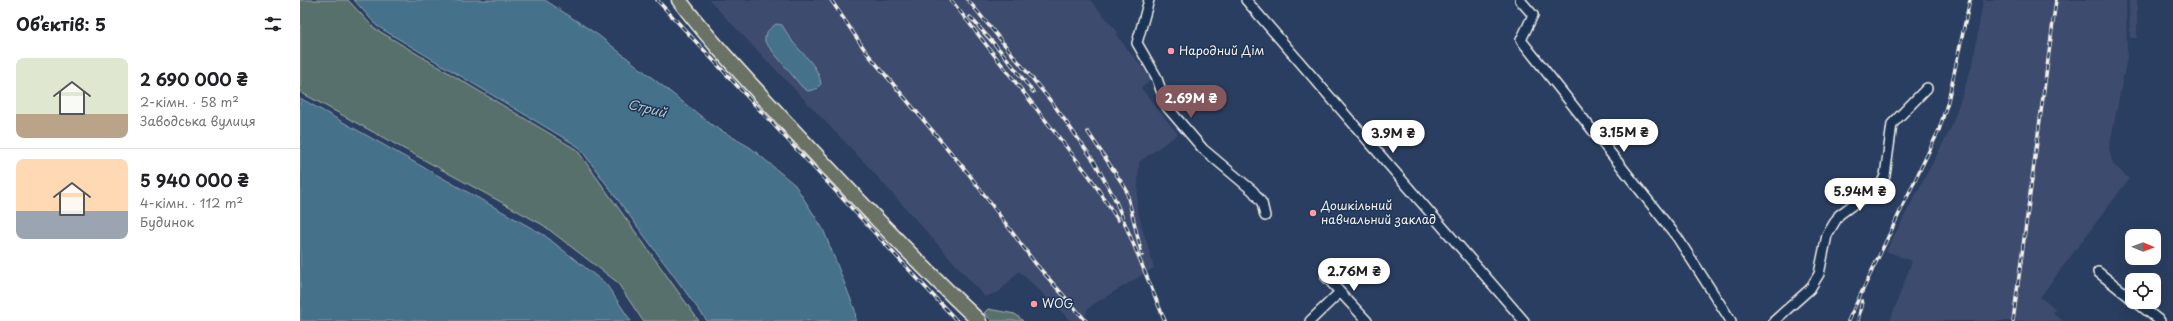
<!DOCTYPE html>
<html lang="uk">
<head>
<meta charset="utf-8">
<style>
  body { margin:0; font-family:"Playpen Sans",sans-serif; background:#f6f6f6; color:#202124; height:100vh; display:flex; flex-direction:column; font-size:15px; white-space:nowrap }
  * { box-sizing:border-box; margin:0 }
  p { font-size:13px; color:#757577 }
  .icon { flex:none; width:22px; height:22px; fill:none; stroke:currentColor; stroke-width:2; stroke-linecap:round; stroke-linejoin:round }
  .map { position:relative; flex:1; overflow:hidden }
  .details { display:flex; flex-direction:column; background:#fff; width:300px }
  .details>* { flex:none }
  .needle { width:26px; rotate:91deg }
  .buttons { position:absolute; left:1825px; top:229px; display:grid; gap:8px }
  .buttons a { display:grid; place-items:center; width:36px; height:36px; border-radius:8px; background:#fff; box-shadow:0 4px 16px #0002; font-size:20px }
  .price { position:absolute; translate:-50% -34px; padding:0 9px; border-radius:14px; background:#fff; color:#222; font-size:13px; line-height:26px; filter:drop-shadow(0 1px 2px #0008) }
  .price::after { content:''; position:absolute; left:50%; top:24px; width:12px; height:9px; margin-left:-6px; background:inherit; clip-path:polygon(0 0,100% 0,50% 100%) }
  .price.active { background:#84575d; color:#fff }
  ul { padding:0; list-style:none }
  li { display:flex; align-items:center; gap:12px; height:100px; padding:0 16px }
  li+li { border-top:1px solid #e0e0e0 }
  li span { display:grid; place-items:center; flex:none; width:112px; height:80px; border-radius:8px; color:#555 }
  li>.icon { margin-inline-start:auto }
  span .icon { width:48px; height:48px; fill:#fffc; stroke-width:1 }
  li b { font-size:17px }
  h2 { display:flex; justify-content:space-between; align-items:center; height:48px; padding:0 16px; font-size:17px }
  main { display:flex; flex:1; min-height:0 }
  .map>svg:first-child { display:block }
  .built { fill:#3d4b6e }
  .green { fill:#59706c; stroke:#a6b0aa }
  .water { fill:#45718a; stroke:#8ba4b0 }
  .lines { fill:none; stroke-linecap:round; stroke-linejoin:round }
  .minor-casing { stroke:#f4f1e8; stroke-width:12 }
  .highway-casing { stroke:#f4f1e8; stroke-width:17 }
  .minor { stroke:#1d3557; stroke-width:9 }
  .highway { stroke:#6a7266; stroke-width:14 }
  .rail-casing { stroke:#f4f1e8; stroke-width:3.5 }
  .rail { stroke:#1d3557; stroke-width:2; stroke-dasharray:6; stroke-linecap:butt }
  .poi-dot { fill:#ff9aa2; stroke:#1d3557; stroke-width:1.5 }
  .labels { text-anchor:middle; stroke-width:3; stroke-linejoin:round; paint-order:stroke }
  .poi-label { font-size:12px; fill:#f4f1e8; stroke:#1d3557; text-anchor:start }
  .water-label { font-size:13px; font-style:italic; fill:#b7c4c7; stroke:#1d3557 }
</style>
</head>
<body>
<main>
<section class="details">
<h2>Об’єктів: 5<svg class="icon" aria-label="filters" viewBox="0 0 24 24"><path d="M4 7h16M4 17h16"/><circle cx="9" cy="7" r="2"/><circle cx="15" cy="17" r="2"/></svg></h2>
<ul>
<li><span style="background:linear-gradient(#dfe7d0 70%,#b9a48a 0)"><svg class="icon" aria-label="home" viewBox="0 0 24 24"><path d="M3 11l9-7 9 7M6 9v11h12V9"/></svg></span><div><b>2 690 000 ₴</b><p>2-кімн. · 58 m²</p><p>Заводська вулиця</p></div></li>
<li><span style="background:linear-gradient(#ffd9b3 65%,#9aa5b1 0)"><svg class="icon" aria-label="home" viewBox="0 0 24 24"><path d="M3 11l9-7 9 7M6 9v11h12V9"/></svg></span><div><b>5 940 000 ₴</b><p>4-кімн. · 112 m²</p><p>Будинок</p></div></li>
</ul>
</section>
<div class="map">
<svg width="1873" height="321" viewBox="0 0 1873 321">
  <rect width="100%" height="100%" fill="#2a3e61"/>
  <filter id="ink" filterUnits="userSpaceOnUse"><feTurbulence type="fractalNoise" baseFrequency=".025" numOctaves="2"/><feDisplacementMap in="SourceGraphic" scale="8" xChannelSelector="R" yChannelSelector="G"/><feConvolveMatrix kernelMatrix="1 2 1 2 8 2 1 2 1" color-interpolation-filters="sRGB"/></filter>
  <g filter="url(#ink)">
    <!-- built -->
    <path class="built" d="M409,0H790L818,32L816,35L852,79L841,88L878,134L839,162L837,209L854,268L792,305L787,310L784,321H771L719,271L699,292L685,297L564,162Z
      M1683,0H1826L1827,57L1809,149L1813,164L1829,179L1740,297L1755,309L1753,313L1763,321H1590L1612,261L1586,251L1650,130L1673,63Z
      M1829,0H1837V38H1830Z"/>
    <!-- green -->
    <path class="green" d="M0,0H48L74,28L277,150L399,321H343L317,282L243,225L0,92Z
      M688,309L715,314L723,321H692L684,313Z"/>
    <!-- water -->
    <path class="water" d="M54,0H245L298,35L412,125L451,148L495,185L523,229L555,310L556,321H407L279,147L77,26Z
      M476,24L482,25C487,33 492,42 498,48C508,59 519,69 521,84L516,89L508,91L502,87L465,42C464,33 469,29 476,24Z
      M0,98L244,235L306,284L331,321H0Z"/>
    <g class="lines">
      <defs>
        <path id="minor" d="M849,0L837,43L856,76L867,107L903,149L953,191L962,203L965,216
          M946,0L1224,321
          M1220,0L1233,15L1221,40L1377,237L1431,321
          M1798,272L1832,299
          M1026,277L1067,321
          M1836,302L1860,321
          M1010,321L1040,292
          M1474,321L1510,289L1519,274L1527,235L1539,215L1581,184L1585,176L1592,124L1627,88"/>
        <path id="highway" d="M379,0C413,45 453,86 491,128C552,194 614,260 679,321"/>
      </defs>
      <!-- minor casing -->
      <use href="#minor" class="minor-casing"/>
      <!-- highway casing -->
      <use href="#highway" class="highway-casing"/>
      <!-- minor -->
      <use href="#minor" class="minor"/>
      <!-- highway -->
      <use href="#highway" class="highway"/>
      <defs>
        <path id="rail" d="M357,0L657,321
          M531,0L567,53L668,173L735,263L786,321
          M651,0L790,177L818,220
          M668,0L754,105L794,161L814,197L865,321
          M670,17L705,56L733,92
          M788,132L826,189L842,255
          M1548,321L1639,130L1648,101L1670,0
          M1558,321L1562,301
          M1713,321L1756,0"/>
      </defs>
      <!-- rail casing -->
      <use href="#rail" class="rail-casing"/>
      <!-- rail -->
      <use href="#rail" class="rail"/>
    </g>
  </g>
  <!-- markers -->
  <g class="poi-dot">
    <circle cx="871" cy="51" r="4"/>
    <circle cx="1013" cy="213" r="4"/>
    <circle cx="734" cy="304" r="4"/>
  </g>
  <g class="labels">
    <!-- poi labels -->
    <g class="poi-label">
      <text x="879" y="55">Народний Дім</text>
      <text x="1021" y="210">Дошкільний<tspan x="1021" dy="14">навчальний заклад</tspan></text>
      <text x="742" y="308">WOG</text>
    </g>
    <!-- water labels -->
    <g class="water-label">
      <text transform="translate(347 108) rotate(14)" y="5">Стрий</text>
    </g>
  </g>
</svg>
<div class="buttons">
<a><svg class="needle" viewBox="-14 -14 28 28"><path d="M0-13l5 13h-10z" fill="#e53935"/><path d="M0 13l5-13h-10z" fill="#757577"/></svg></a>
<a><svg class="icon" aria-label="locate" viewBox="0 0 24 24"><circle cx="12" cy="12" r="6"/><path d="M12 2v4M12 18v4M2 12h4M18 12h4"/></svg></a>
</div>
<b class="price active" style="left:891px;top:119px">2.69M ₴</b>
<b class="price" style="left:1324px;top:153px">3.15M ₴</b>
<b class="price" style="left:1093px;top:154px">3.9M ₴</b>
<b class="price" style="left:1560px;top:212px">5.94M ₴</b>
<b class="price" style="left:1054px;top:292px">2.76M ₴</b>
</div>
</main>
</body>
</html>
